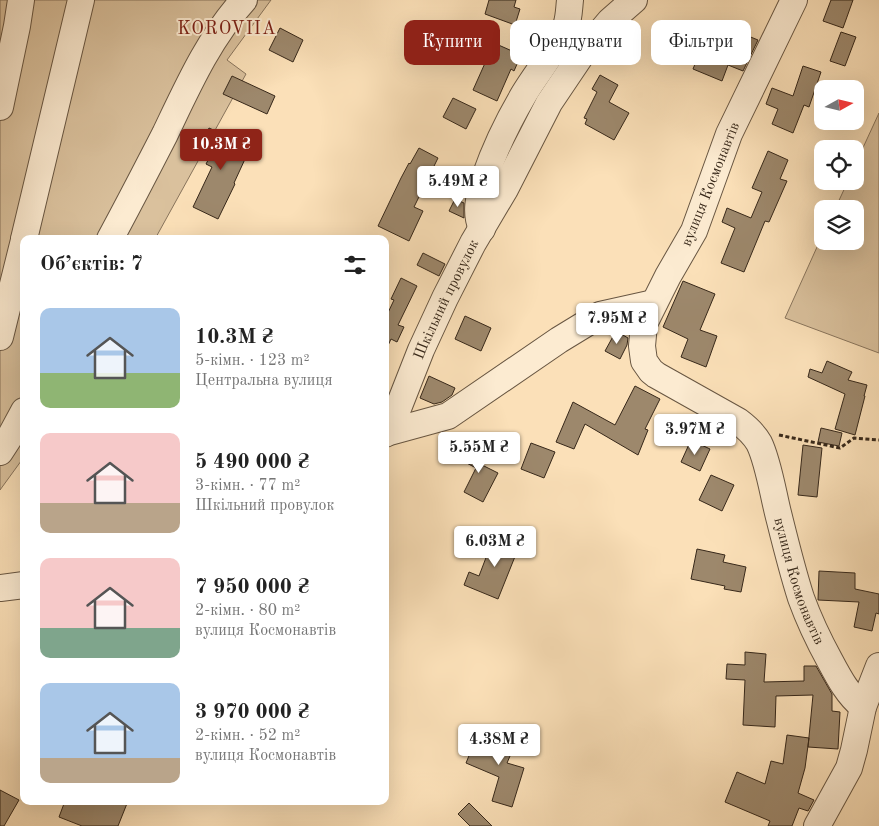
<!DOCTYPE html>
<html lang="uk">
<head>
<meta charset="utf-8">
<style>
  body { margin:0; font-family:"Old Standard TT",serif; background:#f2f2f2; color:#222; height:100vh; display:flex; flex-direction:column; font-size:19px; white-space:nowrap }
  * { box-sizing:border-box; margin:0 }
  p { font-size:16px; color:#767676 }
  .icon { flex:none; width:28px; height:28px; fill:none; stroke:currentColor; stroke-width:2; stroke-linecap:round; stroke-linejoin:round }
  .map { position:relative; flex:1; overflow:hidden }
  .panel { position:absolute; left:20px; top:235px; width:369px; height:570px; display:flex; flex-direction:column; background:#fff; border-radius:10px; box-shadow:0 5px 20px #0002 }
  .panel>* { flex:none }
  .guide { position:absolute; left:404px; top:20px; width:400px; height:45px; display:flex; gap:10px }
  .needle { width:32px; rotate:82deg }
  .tools { position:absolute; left:814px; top:80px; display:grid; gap:10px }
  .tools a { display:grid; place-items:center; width:50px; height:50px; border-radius:10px; background:#fff; box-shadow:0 5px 20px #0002; font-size:25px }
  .price { position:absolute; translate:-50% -42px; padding:0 11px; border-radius:5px; background:#fff; color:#222; font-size:16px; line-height:32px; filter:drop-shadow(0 1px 2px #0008) }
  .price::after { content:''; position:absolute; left:50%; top:30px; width:15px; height:11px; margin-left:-8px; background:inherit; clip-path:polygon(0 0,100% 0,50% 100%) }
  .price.selected { background:#8f2418; color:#fff }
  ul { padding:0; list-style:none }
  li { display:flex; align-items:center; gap:15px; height:125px; padding:0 20px }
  li span { display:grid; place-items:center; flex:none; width:140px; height:100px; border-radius:10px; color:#555 }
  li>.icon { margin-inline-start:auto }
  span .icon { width:60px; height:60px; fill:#fffc; stroke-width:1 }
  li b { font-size:21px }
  h2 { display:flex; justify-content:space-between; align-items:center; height:60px; padding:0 20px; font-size:21px }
  .chip { padding:0 18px; border-radius:10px; background:#fff; box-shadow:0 5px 20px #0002; font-size:18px; line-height:45px }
  .chip.selected { background:#8f2418; color:#fff }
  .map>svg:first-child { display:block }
  .green { fill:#dac19d; stroke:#88745c }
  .building { fill:#9d886c; stroke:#37281a }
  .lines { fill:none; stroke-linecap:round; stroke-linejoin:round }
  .minor-casing { stroke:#685642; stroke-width:28 }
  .path { stroke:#37281a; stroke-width:3; stroke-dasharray:4 2.5; stroke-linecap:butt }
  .minor { stroke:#fcebd1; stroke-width:26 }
  .labels { text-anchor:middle; stroke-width:4; stroke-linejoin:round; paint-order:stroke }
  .street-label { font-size:15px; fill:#37281a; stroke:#fcebd1 }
  .quarter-label { font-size:18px; letter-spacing:1px; fill:#7a1f14; stroke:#fcebd1 }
</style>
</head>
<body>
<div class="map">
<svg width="879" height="826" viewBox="0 0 879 826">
  <rect width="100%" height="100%" fill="#fbe0b8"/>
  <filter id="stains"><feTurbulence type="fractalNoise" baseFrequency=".004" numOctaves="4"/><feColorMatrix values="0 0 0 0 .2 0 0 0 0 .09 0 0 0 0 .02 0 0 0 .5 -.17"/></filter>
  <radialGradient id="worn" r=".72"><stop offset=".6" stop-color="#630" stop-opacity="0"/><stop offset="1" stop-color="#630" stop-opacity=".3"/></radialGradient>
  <!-- green -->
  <path class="green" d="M0,0H271L227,60L246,74L155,239H24V457L0,490Z
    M879,113V353L785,318L822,236V241H855V209H835L848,181H855V165Z"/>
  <!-- building -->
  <path class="building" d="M489,0H516L514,7L520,9L515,25L485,14Z
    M831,0H853L843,28L823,21Z
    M280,28L303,40L293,62L269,50Z
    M736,31L758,40L743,71L728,65L722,81L693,69L699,54L722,63Z
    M841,32L856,37L845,66L830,61Z
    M494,43L521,55L514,71L511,69L497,101L473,90Z
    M803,66L821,72L809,107L804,105L793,133L772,124L778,109L766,104L772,88L793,96Z
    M600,75L618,85L609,102L629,113L614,140L585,124L587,119L584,118L597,92L592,89Z
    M232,76L275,96L267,114L223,94Z
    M453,98L476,109L466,129L443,117Z
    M209,128L220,133V131L251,146L234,183L235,184L218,219L193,207L212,167L206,164L214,149L202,143Z
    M419,148L438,158L414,207L423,211L409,241L378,226L401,178L409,163L410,164Z
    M768,151L788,160L780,179L787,181L769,222L765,221L744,272L721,263L735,228L722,222L727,208L751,218L762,192L752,188Z
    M455,199L464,203V218L449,211Z
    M423,253L445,264L439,276L417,265Z
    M401,278L417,286L398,325L404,327L397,342L391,339L385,352V319L394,300L391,299Z
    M683,281L715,294L700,330L717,336L706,367L681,357L688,339L663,327Z
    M465,316L491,328L481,351L455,339Z
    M616,331L628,338L627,345L620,359L605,351Z
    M827,361L852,372L848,380L867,385L864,396H865L855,435L835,429L845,394L808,377L810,369L822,373Z
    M429,376L455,388L452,395L442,402L434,404L420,398Z
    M635,386L660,399L645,429L648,430L638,455L585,424L574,449L556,442L573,402L615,425Z
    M821,428L842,433L839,446L818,442Z
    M691,440L710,449L700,471L681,462Z
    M531,443L555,452L544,478L521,469Z
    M468,445L487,455L482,465L498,473L483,502L464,492L476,468L461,460Z
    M803,445L822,448L817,497L798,495Z
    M711,475L734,485L722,511L699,500Z
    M495,534L520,544L498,599L464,585L469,572L479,576Z
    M697,549L725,555L723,562L746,567L741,592L724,589L725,586L691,579Z
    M819,571L855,573V589L879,594V614L876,613L872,631L854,627L859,602L818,600Z
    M745,652L766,654L764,682L804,681V666H816L832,694V711L840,712L838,749L808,747L813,695L776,696L775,727L743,725L745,680L726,679L727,664L745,665Z
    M496,729L514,736L513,741L516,742L507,763L524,768L512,807L492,801L499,777L466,763L475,741L489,746Z
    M787,735L809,738L805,768L798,793L814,800L808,811L799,808L792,826H768L770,821L725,802L737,772L765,784L771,761L783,764Z
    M0,790L19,800L4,826H0Z
    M65,801H128L118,826H82L59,817Z
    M469,803L492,826H470L458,814Z"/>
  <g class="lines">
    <defs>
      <g id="minor">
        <path id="s1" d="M794,0L729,134L694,231L668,276L644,324L642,346L644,361L651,371L656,375L738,421C746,427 754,434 759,443C768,461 773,493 778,513C785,541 792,570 801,598C809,620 819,641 830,661C839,678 848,695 863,707"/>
        <path d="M0,107L17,26L21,0"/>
        <path d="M482,229C474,210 480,195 485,177C495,148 508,121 524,94C537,72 556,51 566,26C569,18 569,9 570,0"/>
        <path d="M24,239L81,0"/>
        <path d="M110,239C129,204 147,169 165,134C187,88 209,38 244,0"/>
        <path d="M0,337L24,240"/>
        <path d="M386,433L448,416L559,340L600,315L654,303"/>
        <path id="s2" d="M385,434L397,411L421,350L445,298L473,243L505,189L549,103L582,54L610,21L634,0"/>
        <path d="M0,452L11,435L24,411"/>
        <path d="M0,588L24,585"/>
        <path d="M817,826L849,768L854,750L863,707L879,666"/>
      </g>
    </defs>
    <!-- minor casing -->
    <use href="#minor" class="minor-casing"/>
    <!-- path -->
    <path class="path" d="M779,435L840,448L854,438L879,440"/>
    <!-- minor -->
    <use href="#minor" class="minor"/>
  </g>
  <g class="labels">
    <!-- street labels -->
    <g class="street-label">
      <text transform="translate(710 184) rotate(-68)" y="5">вулиця Космонавтів</text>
      <text dy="5" stroke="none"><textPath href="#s2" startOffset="148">Шкільний провулок</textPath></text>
      <text dy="5" stroke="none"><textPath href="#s1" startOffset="682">вулиця Космонавтів</textPath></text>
    </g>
    <!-- quarter labels -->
    <g class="quarter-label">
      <text x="227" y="34">KOROVIIA</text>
    </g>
  </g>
  <rect width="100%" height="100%" filter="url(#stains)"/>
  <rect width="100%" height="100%" fill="url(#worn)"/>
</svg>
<div class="tools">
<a><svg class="needle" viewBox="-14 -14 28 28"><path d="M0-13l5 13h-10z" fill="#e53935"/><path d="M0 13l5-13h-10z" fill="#767676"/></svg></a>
<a><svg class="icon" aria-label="locate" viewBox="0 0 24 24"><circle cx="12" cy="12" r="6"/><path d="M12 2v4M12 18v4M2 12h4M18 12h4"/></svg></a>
<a><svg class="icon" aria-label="layers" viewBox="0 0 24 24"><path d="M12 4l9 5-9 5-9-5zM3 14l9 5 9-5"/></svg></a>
</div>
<b class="price selected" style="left:221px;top:171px">10.3M ₴</b>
<b class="price" style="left:458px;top:208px">5.49M ₴</b>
<b class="price" style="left:617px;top:345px">7.95M ₴</b>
<b class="price" style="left:695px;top:456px">3.97M ₴</b>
<b class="price" style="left:479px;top:474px">5.55M ₴</b>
<b class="price" style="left:495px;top:568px">6.03M ₴</b>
<b class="price" style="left:499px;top:766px">4.38M ₴</b>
<div class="guide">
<a class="chip selected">Купити</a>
<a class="chip">Орендувати</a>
<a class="chip">Фільтри</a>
</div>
<section class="panel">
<h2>Об’єктів: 7<svg class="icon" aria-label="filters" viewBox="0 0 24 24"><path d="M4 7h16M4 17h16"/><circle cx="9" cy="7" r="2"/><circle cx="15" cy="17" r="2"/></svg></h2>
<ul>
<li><span style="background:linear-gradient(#a9c7e8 65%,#8fb573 0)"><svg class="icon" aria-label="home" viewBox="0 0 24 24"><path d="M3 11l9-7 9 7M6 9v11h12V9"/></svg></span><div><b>10.3M ₴</b><p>5-кімн. · 123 m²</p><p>Центральна вулиця</p></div></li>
<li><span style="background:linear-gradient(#f6c9c9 70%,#b9a48a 0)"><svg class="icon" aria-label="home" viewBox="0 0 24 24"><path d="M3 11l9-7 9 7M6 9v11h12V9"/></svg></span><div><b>5 490 000 ₴</b><p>3-кімн. · 77 m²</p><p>Шкільний провулок</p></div></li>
<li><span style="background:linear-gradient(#f6c9c9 70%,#7fa58c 0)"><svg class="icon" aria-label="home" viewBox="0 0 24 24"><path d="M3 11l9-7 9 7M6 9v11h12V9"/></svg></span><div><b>7 950 000 ₴</b><p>2-кімн. · 80 m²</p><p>вулиця Космонавтів</p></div></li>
<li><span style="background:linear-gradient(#a9c7e8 75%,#b9a48a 0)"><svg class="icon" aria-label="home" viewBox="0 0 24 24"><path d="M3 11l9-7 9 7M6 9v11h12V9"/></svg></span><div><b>3 970 000 ₴</b><p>2-кімн. · 52 m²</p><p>вулиця Космонавтів</p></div></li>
</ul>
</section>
</div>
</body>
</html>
